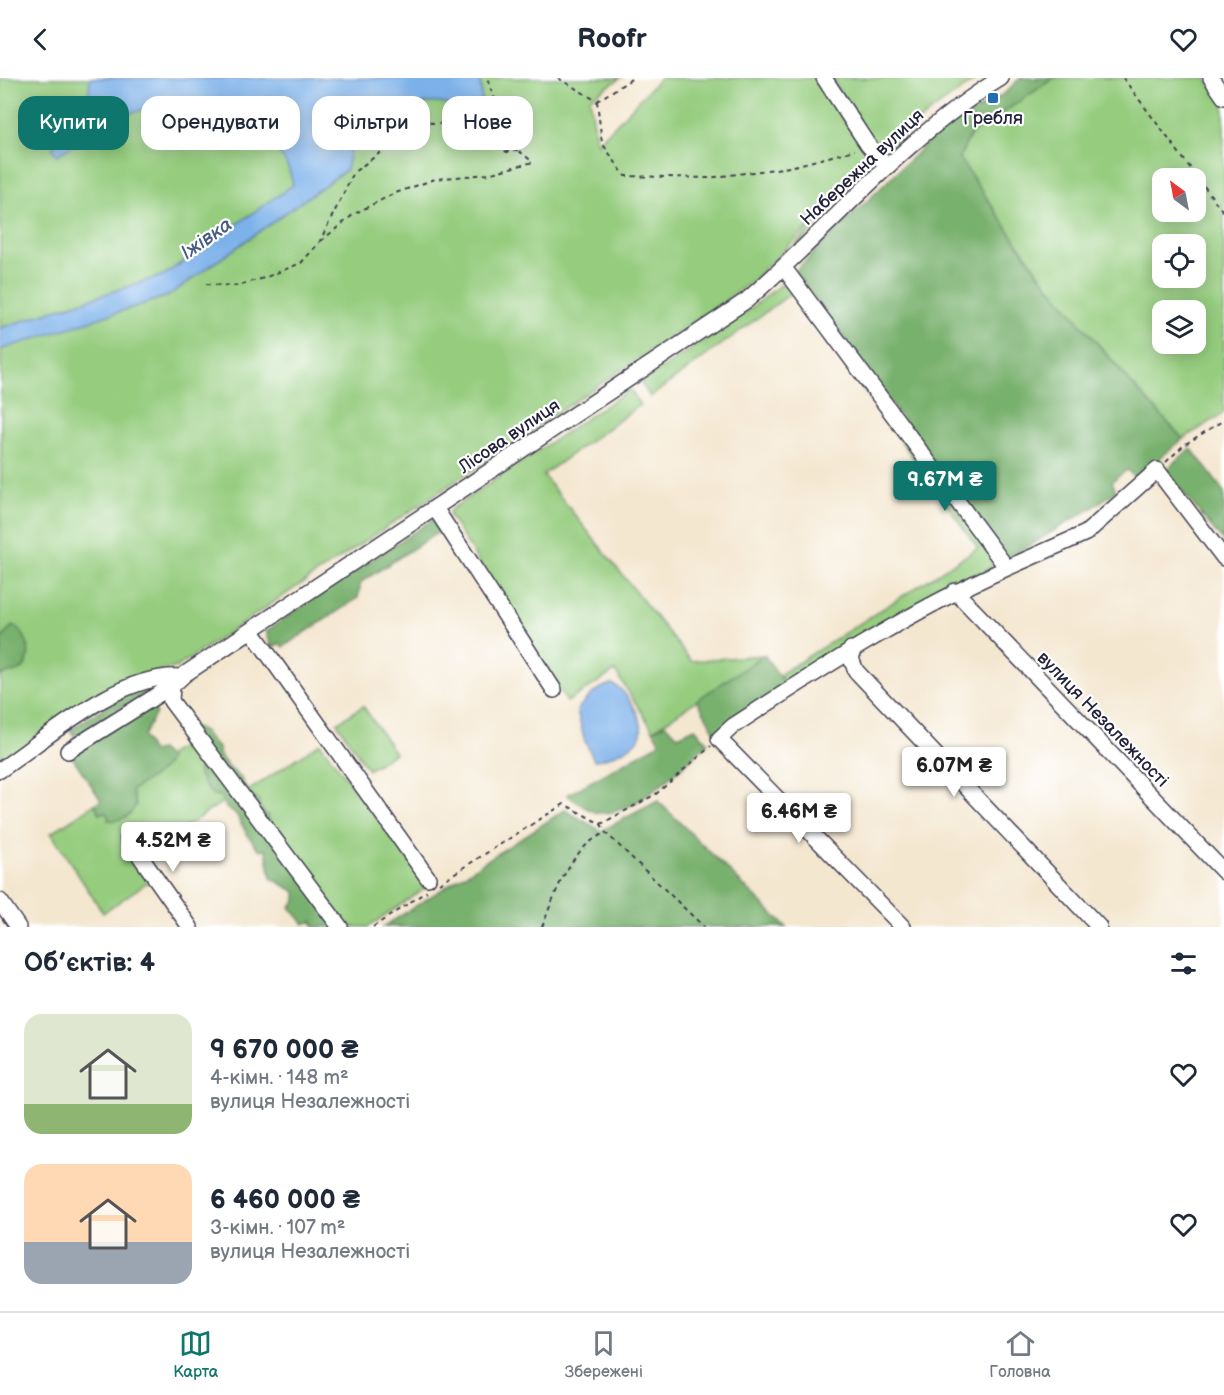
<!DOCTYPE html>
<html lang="uk">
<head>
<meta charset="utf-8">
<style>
  body { margin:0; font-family:"Balsamiq Sans",sans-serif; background:#f6f6f7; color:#1f2937; height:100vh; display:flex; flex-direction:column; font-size:22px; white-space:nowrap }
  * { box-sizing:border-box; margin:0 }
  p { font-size:20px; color:#747a83 }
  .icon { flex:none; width:33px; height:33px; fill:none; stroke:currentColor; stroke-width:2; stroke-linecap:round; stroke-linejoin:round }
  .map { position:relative; height:849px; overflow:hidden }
  .details { display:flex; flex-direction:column; background:#fff; flex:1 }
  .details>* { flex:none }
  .hud { position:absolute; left:18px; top:18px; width:600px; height:54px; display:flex; gap:12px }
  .needle { width:39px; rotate:328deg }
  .fabs { position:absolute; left:1152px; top:90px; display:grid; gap:12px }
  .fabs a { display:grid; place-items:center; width:54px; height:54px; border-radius:12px; background:#fff; box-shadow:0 3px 15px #0003; font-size:30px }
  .price { position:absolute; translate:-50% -51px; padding:0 14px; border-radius:6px; background:#fff; color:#222; font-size:20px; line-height:39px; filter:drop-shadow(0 2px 3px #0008) }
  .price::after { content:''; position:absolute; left:50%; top:36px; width:18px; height:14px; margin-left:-9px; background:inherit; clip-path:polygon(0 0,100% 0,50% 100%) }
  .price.current { background:#0f766e; color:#fff }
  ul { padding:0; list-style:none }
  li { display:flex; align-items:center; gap:18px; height:150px; padding:0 24px }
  li span { display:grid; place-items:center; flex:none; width:168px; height:120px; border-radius:18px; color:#555 }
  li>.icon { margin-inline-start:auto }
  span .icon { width:72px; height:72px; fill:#fffc; stroke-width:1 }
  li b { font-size:26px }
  h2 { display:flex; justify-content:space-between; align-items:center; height:72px; padding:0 24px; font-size:26px }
  .pill { padding:0 21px; border-radius:18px; background:#fff; box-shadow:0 3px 15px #0003; font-size:21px; line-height:54px }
  .pill.current { background:#0f766e; color:#fff }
  header { display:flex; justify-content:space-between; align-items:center; height:78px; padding:0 24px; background:#fff; font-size:27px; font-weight:800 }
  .tabs { display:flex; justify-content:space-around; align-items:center; height:84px; border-top:2px solid #e0e1e3; background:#fff; font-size:16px; color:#747a83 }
  .tabs a { display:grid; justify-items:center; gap:3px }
  .tabs .current { color:#0f766e }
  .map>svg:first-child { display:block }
  .green { fill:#95cc7e; stroke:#5c775c; stroke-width:1.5; fill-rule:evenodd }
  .forest { fill:#78b06d; stroke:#4d6954; stroke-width:1.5 }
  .water { fill:#7cb1ea; stroke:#4f6a92; stroke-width:1.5 }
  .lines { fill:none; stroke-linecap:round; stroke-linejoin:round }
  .minor-casing { stroke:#424051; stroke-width:18 }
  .path { stroke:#424051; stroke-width:2; stroke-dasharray:4.5 4.5; stroke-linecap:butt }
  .minor { stroke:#fff; stroke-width:15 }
  .poi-dot { fill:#1f6fb2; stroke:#fff; stroke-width:2 }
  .labels { text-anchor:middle; stroke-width:4.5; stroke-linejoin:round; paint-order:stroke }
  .poi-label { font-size:18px; fill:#22223b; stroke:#fff }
  .street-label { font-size:18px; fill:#22223b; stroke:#fff }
  .water-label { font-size:20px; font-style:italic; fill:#465b81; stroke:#fff }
</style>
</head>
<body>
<header><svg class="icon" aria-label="back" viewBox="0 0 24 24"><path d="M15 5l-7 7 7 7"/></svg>Roofr<svg class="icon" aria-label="heart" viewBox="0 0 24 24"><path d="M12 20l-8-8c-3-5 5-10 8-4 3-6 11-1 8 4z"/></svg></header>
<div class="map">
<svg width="1224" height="849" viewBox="0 0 1224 849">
  <rect width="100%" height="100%" fill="#fff"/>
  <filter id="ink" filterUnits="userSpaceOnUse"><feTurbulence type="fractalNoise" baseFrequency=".0167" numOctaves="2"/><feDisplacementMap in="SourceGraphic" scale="12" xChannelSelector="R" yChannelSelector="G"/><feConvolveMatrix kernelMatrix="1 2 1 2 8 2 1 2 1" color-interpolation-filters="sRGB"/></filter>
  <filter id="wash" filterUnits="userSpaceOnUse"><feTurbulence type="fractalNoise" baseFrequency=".008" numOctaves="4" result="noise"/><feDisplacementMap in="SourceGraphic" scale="24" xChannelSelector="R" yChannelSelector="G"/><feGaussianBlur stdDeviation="1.35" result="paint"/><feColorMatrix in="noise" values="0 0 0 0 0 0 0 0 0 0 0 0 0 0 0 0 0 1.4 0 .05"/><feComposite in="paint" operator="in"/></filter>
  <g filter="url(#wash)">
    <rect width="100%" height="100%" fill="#f4e7d0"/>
    <!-- green -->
    <path class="green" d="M0,0H242L281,40L293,107L164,197L0,250Z
      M480,0H621L590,20L597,66L660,0H814L875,84L847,111L832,119L816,135L807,150L752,203L726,222L177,589L160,593L0,687L1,270L168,218L346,92L352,63C379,43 429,11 464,30C482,40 498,54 514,65L482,27Z
      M831,0H978L925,38L884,75L871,63Z
      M1054,0H1206L1224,26V335L1183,361L1131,305L1039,196L959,80L971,56ZM1162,100H1196V134H1162ZM1162,166H1196V200H1162ZM1162,232H1196V266H1162Z
      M817,138L820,140L812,154L751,212L430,425L736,219C765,197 799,169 817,138Z
      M782,206H789L992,478L991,490L786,607L779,597L978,470L793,214L650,319L641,305L743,236Z
      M630,311L640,327L543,397L691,583L764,577L653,652L615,593L567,624L449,437L450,432Z
      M363,628L395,675L368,692L337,645Z
      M187,665L201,684L202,703L211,716L220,718L224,723L143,777L149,803L103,835L51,755L95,726L97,732L108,736C118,726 128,715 140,705C153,695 165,695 170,676Z
      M320,665L428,808L368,849H347L248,713Z"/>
    <!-- forest -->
    <path class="forest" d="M1020,0H1054L971,56L959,80L1039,196L1131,305L1183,361L1136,400L1127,392L1112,403L1116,413L1090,431L1005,482L795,193L930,62L959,39L985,28L1005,15Z
      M1191,370L1224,414V464L1165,393Z
      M433,441L440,453L361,504L358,520L283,569L280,565L272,570L266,553Z
      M12,548C27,551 35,580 22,591C16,597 7,593 0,598V575L2,573L0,563Z
      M764,577L786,607L716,656L697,622Z
      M158,605L159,609L117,631L75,659L70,652L127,615Z
      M153,625L156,635L143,658L152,674L160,672L169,680C164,698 144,701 132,713L136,727C131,738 120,744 108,742V737L104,734L99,736L95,726L101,722L71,677Z
      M180,641L203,653L218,670L219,676L227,688L241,700L250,717L258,721L260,733L268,738L267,745L286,763V770L317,805L320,814L345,849H313V843L304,846L290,829L296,822V814L271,800L266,771L260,772C248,760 244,750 236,736L227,731L220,718L211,716L198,696L201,684L197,676L180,668L179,658L182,656L178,648Z
      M665,646L678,658L695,650L708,665C683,687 636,738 600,735C589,734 576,723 567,717L660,665L653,652Z
      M658,723L786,849H383L565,732L601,753Z"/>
    <!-- water -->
    <path class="water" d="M90,0H480L482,27L516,66C492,60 472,52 462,29C451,27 439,24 428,25C401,28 373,47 352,63L346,92L168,218L0,272V250L164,197L293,107C290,89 279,65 258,62C243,60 227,68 212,64C183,57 174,50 153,30L128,35L57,77L52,71L89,14Z
      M611,606C625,609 644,642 641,655C639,668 606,682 594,682L584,661L577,632C587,620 595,611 611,606Z"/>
  </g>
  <g filter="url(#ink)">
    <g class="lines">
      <defs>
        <path id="minor" d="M824,0L868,67L887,88
          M1211,0L1224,19
          M784,190L1007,490L1086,455L1157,392L1224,480
          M435,430L554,612
          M955,513L1224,794
          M251,552L428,800
          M851,571L852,583L856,593L1099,849
          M68,673L172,608
          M0,692C49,659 119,595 181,599
          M128,761L190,849
          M0,823L18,849
          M340,849L171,623L172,608L185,596L747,222C832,148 904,59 1001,0
          M903,849L719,661L733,648C822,590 910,533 1007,490"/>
      </defs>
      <!-- minor casing -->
      <use href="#minor" class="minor-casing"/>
      <!-- path -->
      <path class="path" d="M558,0L597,23
        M1123,0L1224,135
        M597,23L602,65L625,98L708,100L790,89L855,72
        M597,23L633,0
        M519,73L533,84
        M321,163L354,136L393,116L435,101L488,96L533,84
        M206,206L236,208L264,200L301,185L319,165L354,94L422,44L444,46L507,74L518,72L522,61L494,19L487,0
        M1166,384L1184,367L1224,342
        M601,746L605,754L704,849
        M439,805L564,726L601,746L656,716L711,668
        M373,849L427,813
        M542,849C556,814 569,771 605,755"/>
      <!-- minor -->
      <use href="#minor" class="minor"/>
    </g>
  </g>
  <!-- markers -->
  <rect class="poi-dot" x="987" y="14" width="12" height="12" rx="3"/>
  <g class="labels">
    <!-- poi labels -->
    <g class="poi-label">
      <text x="993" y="46">Гребля</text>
    </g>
    <!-- street labels -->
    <g class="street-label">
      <text transform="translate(862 89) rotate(-43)" y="6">Набережна вулиця</text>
      <text transform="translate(509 358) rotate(-34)" y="6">Лісова вулиця</text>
      <text transform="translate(1103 641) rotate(46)" y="6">вулиця Незалежності</text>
    </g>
    <!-- water labels -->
    <g class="water-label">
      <text transform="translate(206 160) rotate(-35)" y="7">Іжівка</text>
    </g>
  </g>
</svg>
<div class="fabs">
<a><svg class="needle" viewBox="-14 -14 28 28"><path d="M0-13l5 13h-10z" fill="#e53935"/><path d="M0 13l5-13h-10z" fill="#747a83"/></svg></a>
<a><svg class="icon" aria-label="locate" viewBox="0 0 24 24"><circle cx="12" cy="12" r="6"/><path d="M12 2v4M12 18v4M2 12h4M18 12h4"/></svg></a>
<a><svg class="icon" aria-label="layers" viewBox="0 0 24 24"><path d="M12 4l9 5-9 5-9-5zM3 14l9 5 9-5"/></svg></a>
</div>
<b class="price current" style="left:945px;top:434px">9.67M ₴</b>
<b class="price" style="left:954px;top:720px">6.07M ₴</b>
<b class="price" style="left:799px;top:766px">6.46M ₴</b>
<b class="price" style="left:173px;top:795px">4.52M ₴</b>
<div class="hud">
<a class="pill current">Купити</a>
<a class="pill">Орендувати</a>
<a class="pill">Фільтри</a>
<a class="pill">Нове</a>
</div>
</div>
<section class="details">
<h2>Об’єктів: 4<svg class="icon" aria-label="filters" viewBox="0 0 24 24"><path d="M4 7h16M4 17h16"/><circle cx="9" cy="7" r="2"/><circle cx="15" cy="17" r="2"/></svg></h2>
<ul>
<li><span style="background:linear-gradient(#dfe7d0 75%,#8fb573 0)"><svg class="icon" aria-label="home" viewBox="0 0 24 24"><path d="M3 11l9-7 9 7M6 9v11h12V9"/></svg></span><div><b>9 670 000 ₴</b><p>4-кімн. · 148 m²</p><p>вулиця Незалежності</p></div><svg class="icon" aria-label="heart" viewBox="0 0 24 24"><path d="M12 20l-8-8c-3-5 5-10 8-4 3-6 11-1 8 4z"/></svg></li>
<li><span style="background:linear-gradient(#ffd9b3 65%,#9aa5b1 0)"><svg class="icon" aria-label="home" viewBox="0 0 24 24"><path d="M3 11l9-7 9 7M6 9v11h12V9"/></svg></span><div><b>6 460 000 ₴</b><p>3-кімн. · 107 m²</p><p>вулиця Незалежності</p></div><svg class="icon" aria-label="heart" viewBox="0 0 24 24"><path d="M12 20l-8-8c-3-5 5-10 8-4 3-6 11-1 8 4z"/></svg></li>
</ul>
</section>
<nav class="tabs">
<a class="current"><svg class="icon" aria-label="map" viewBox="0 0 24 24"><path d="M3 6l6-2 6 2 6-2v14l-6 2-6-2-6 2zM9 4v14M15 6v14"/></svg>Карта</a>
<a><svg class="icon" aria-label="saved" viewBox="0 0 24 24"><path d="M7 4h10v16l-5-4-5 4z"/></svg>Збережені</a>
<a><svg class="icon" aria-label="home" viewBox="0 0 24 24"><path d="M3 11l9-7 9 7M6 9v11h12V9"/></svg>Головна</a>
</nav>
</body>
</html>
